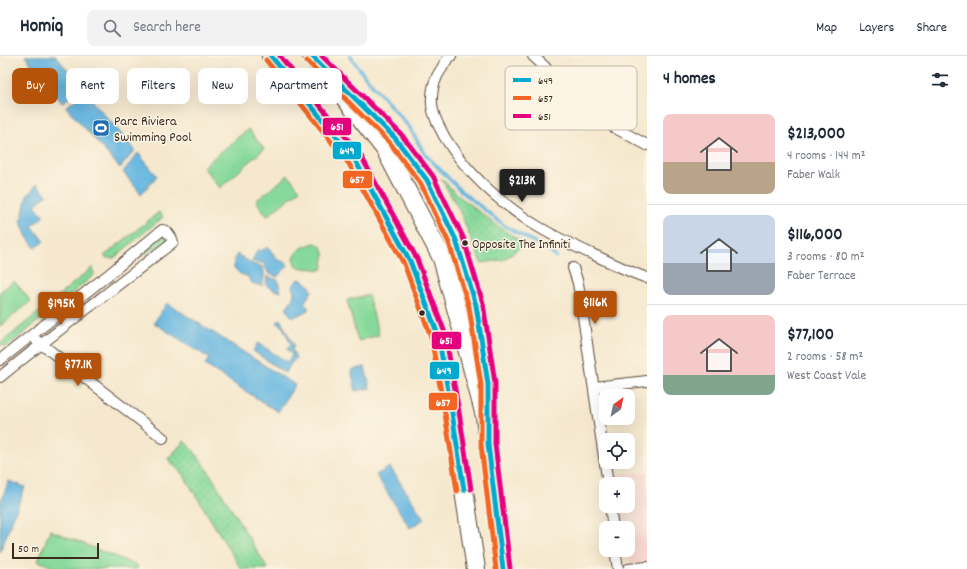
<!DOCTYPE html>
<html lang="en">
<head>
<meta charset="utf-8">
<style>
  body { margin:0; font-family:Dekko,sans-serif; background:#f2f2f3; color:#1f2937; height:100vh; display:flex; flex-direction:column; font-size:15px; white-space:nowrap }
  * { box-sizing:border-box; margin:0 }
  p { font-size:13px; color:#747a83 }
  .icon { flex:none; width:22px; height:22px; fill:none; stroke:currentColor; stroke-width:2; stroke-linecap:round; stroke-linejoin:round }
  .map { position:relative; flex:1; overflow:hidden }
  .side { display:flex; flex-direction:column; background:#fff; width:320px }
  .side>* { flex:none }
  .hud { position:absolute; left:12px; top:12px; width:380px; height:36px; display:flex; gap:8px }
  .needle { width:26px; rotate:33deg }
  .tools { position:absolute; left:599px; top:333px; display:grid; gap:8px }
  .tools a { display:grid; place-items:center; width:36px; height:36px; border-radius:8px; background:#fff; box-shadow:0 4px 16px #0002; font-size:20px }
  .scale { position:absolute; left:12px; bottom:10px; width:87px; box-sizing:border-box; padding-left:4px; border:2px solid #3b2a1e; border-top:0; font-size:11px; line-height:14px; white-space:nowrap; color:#3b2a1e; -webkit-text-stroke:3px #fcf5e5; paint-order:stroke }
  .price { position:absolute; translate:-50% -34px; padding:0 9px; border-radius:4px; background:#b45309; color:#fff; font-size:13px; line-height:26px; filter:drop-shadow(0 1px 2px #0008) }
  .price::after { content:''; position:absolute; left:50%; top:24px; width:12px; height:9px; margin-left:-6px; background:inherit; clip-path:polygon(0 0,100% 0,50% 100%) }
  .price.selected { background:#222; color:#fff }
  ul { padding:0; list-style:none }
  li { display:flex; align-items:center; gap:12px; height:100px; padding:0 16px }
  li+li { border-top:1px solid #e0e1e3 }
  li span { display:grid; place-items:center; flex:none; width:112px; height:80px; border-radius:8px; color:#555 }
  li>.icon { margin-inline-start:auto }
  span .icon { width:48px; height:48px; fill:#fffc; stroke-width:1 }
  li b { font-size:17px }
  h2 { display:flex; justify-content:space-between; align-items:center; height:48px; padding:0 16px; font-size:17px }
  .tag { padding:0 14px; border-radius:8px; background:#fff; box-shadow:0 4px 16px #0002; font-size:14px; line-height:36px }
  .tag.selected { background:#b45309; color:#fff }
  header { display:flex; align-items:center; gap:24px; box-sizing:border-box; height:56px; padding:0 20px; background:#fff; border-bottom:1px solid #e0e1e3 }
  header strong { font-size:19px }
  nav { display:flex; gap:22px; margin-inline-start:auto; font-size:14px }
  .search { width:280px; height:36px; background:#f2f2f3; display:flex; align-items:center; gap:10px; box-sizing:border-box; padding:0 14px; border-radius:8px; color:#747a83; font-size:15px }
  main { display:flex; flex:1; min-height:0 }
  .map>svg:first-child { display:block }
  .built { fill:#f7d0cb }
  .grass { fill:url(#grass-dots); stroke:#60825c }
  .park { fill:#86d99a; stroke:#60825c }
  .water { fill:#65b6e0; stroke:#50707f }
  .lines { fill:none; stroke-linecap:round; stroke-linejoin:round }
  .stream { stroke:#65b6e0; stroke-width:3.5 }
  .minor-casing { stroke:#574638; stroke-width:12 }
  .motorway-casing { stroke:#574638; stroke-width:20 }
  .minor { stroke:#fff; stroke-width:10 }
  .motorway { stroke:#fff; stroke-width:18 }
  .bus-1-casing { stroke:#fcf5e5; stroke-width:8 }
  .bus-2-casing { stroke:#fcf5e5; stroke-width:8 }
  .bus-3-casing { stroke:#fcf5e5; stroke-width:8 }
  .bus-1 { stroke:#00a9ce; stroke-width:5 }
  .bus-2 { stroke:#f26522; stroke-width:5 }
  .bus-3 { stroke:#e5007d; stroke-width:5 }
  .bus-dot { fill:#3b2a1e; stroke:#fcf5e5; stroke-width:1.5 }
  .labels { text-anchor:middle; stroke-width:3; stroke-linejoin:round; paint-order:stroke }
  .bus-label { font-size:13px; fill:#3b2a1e; stroke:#fcf5e5; text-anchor:start }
  .poi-label { font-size:14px; fill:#3b2a1e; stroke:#fcf5e5; text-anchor:start }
  .key { fill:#fcf5e5; stroke:#c2b8a9; stroke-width:1 }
  .key-label { font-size:11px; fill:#3b2a1e }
  .line-badge { stroke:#fcf5e5; stroke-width:1.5 }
  .badge-label { font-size:11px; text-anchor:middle; font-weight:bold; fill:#fff }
</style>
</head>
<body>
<header>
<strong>Homiq</strong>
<div class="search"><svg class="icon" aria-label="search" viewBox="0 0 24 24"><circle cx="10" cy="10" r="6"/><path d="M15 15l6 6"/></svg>Search here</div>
<nav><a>Map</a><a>Layers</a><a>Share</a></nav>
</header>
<main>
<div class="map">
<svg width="647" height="513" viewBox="0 0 647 513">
  <defs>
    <pattern id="grass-dots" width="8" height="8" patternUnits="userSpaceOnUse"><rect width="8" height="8" fill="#86d99a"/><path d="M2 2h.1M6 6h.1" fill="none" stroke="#75ba84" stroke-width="1.8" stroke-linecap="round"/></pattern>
  </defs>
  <rect width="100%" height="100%" fill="#fcf5e5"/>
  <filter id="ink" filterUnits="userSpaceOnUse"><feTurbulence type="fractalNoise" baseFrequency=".025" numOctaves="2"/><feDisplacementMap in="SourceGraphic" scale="8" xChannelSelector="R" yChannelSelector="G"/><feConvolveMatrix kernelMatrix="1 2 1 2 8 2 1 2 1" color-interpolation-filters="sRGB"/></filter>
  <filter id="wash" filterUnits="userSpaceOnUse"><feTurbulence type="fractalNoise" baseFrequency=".012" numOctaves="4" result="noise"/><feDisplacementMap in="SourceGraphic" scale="16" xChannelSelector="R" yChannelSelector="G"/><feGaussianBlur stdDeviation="0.9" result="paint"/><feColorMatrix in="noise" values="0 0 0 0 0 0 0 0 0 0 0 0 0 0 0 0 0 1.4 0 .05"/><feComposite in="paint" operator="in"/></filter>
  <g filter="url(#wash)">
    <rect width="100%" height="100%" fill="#f5e8ce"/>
    <!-- built -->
    <path class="built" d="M647,416V507L630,509L628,494V472H624L621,450H628V428H617L615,419Z"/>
    <!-- grass -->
    <path class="grass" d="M441,122L460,141L499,171L525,188L503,204L481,207L459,154Z
      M159,156L163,161L114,202H107L104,200Z
      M164,179L169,183L166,187L141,200L140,198Z
      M93,211L94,219L7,291L0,288Z
      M184,385L193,394L207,413L268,513H241L184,420L168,403Z"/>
    <!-- park -->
    <path class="park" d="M248,73L264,93L220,132L203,111Z
      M288,119L300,134L267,160L256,145Z
      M314,187C328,190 324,203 322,214L296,211C290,195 301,192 314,187Z
      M14,225L31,245L0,270V236Z
      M368,239L379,279L358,285L347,244Z
      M50,474L138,510L137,513H58L38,505Z"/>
    <!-- water -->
    <path class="water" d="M25,0H56L82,32L62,47Z
      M85,36L135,94L120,112L66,51Z
      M138,97L157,120L141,138L123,116Z
      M37,128L47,139L35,149L44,160L32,170L44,185L35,192L27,181L21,166L27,140Z
      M268,191L278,204L287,207V211L277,221L268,217C264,203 262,209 252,205L258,193L261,195Z
      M237,198L253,208L263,211C265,218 264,224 262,230L252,227L247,220L240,218L234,212V204Z
      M267,220L274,223L278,224L281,236L274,234L266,229Z
      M298,223C306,225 309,227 312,235L304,247L308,251V254L294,261L291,260L286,252C292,244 296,240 293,230Z
      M167,247L295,329L278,356L205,309L209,302L154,267Z
      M280,263L294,289L292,293L296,302L290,309L285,317L253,295L258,287L287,306L292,299L287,293L291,288L283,271L277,267Z
      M365,311L370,332L356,335L351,314Z
      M390,411L424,463L410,472L376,419Z
      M9,425L25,431L0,496V447Z"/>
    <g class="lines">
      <!-- stream -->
      <path class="stream" d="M350,0L364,19L410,72L424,97L461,135L505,170L550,195L556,201"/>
    </g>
  </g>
  <g filter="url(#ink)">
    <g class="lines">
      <defs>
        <path id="minor" d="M451,0C447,3 444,8 442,12C434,23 431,36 432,49C433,61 439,70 444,80C465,115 496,143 529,165C550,179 572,189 594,199C612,207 629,216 647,222
          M533,0L545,11L556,25L577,47L604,66L647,89
          M573,212L578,227L608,428
          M36,284L163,382
          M0,304L108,219L162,174C167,174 172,181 173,186C116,231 57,275 0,321
          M594,331L647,325
          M610,450L613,472
          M615,494L618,513
          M628,513L647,511"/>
        <path id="motorway" d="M271,0L355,104L410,205L438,279L452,357L476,513
          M312,0L385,93L442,202L463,277L485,360L503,513"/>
      </defs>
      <!-- minor casing -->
      <use href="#minor" class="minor-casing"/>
      <!-- motorway casing -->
      <use href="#motorway" class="motorway-casing"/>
      <!-- minor -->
      <use href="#minor" class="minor"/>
      <!-- motorway -->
      <use href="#motorway" class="motorway"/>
      <defs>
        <path id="bus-1" d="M271,0L355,104L410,205L438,279L452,357L464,434
          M312,0L395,82L427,124L456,184L476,249L488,328V388L503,513"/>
        <path id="bus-2" d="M266,4L349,108L404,208L431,281L445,358L457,435
          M307,5L390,87L421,128L449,187L469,251L481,329V389L496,513"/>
        <path id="bus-3" d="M280,0L361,100L417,203L445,277L459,356L471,433
          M322,0L401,78L433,120L463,181L483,247L495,327V388L510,512"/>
      </defs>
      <!-- bus-1 casing -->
      <use href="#bus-1" class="bus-1-casing"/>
      <!-- bus-2 casing -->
      <use href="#bus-2" class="bus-2-casing"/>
      <!-- bus-3 casing -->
      <use href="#bus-3" class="bus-3-casing"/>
      <!-- bus-1 -->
      <use href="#bus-1" class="bus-1"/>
      <!-- bus-2 -->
      <use href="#bus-2" class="bus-2"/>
      <!-- bus-3 -->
      <use href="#bus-3" class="bus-3"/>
    </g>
  </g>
  <!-- icons -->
  <defs>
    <symbol id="stadium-square" viewBox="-11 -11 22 22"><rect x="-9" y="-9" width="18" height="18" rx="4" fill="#1f6fb2" stroke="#fcf5e5"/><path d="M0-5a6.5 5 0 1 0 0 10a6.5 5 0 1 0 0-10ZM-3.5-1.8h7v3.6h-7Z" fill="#fff"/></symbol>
  </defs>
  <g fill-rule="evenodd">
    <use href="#stadium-square" x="91" y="62" width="20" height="20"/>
  </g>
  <!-- markers -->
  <g class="bus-dot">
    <circle cx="465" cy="187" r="3.5"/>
    <circle cx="422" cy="257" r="3.5"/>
  </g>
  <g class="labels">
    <!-- bus labels -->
    <g class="bus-label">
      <text x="472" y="192">Opposite The Infiniti</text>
    </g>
    <!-- poi labels -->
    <g class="poi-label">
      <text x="114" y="69">Parc Riviera<tspan x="114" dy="16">Swimming Pool</tspan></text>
    </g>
  </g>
  <!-- legend -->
  <rect x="505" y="10" width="132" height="64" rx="6" class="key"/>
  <rect x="513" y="22" width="18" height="4" fill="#00a9ce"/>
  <rect x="513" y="40" width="18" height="4" fill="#f26522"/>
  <rect x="513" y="58" width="18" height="4" fill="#e5007d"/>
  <g class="key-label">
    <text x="538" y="28">649</text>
    <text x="538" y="46">657</text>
    <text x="538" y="64">651</text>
  </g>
  <g class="line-badge">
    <rect x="322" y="61" width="30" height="19" rx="4" fill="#e5007d"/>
    <rect x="332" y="85" width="30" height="19" rx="4" fill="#00a9ce"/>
    <rect x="342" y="114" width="31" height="19" rx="4" fill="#f26522"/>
    <rect x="431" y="275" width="31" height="19" rx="4" fill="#e5007d"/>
    <rect x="429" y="305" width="31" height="19" rx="4" fill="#00a9ce"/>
    <rect x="428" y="336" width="30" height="19" rx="4" fill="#f26522"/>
  </g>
  <g class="badge-label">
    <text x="337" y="74">651</text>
    <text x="347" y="98">649</text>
    <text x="357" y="127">657</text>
    <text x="446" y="288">651</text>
    <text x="444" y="318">649</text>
    <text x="443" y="350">657</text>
  </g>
</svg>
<div class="tools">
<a><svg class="needle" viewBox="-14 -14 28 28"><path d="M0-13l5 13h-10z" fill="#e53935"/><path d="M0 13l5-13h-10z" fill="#747a83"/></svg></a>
<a><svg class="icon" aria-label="locate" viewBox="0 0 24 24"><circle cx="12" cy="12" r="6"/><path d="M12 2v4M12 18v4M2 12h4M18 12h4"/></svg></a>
<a>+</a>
<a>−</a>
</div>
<div class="scale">50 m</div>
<b class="price selected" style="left:522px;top:147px">$213K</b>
<b class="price" style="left:595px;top:269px">$116K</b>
<b class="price" style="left:61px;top:270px">$195K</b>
<b class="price" style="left:78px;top:331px">$77.1K</b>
<div class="hud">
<a class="tag selected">Buy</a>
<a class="tag">Rent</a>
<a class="tag">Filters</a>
<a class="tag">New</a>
<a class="tag">Apartment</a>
</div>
</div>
<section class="side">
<h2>4 homes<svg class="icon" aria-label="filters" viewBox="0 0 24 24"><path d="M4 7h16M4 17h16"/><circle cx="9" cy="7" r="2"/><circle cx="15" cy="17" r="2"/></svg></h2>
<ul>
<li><span style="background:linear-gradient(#f6c9c9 60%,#b9a48a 0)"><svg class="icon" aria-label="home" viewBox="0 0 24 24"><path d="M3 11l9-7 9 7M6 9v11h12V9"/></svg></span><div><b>$213,000</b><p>4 rooms · 144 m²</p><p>Faber Walk</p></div></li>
<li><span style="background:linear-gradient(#c9d6e8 60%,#9aa5b1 0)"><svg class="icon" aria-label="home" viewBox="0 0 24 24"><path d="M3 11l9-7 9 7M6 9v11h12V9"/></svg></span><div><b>$116,000</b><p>3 rooms · 80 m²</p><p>Faber Terrace</p></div></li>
<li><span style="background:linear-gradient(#f6c9c9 75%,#7fa58c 0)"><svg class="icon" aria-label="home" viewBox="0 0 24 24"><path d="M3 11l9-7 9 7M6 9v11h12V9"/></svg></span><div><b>$77,100</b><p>2 rooms · 58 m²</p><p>West Coast Vale</p></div></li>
</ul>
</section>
</main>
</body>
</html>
